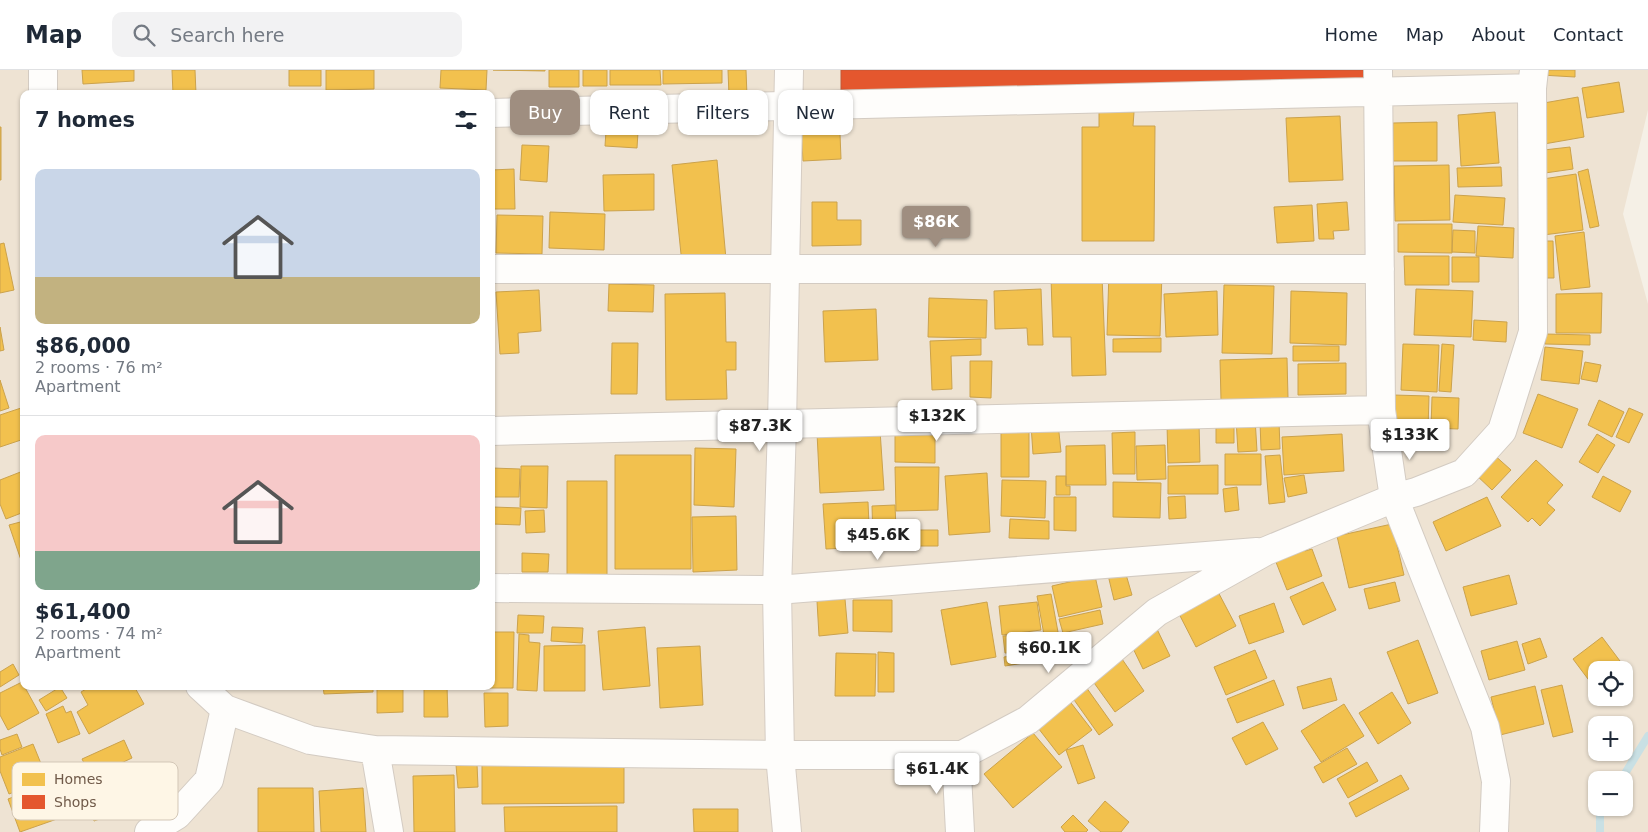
<!DOCTYPE html>
<html lang="en">
<head>
<meta charset="utf-8">
<style>
  body { margin:0; font-family:"DejaVu Sans",sans-serif; background:#f2f2f3; color:#1f2937; height:100vh; display:flex; flex-direction:column; font-size:19px; white-space:nowrap }
  * { box-sizing:border-box; margin:0 }
  p { font-size:16px; color:#747a83 }
  .icon { flex:none; width:28px; height:28px; fill:none; stroke:currentColor; stroke-width:2; stroke-linecap:round; stroke-linejoin:round }
  .map { position:relative; flex:1; overflow:hidden }
  .drawer { position:absolute; left:20px; top:20px; width:475px; height:600px; display:flex; flex-direction:column; background:#fff; border-radius:10px; box-shadow:0 1px 4px #0004 }
  .drawer>* { flex:none }
  .banner { position:absolute; left:510px; top:20px; width:475px; height:45px; display:flex; gap:10px }
  .buttons { position:absolute; left:1588px; top:591px; display:grid; gap:10px }
  .buttons a { display:grid; place-items:center; width:45px; height:45px; border-radius:10px; background:#fff; box-shadow:0 1px 4px #0004; font-size:25px }
  .price { position:absolute; translate:-50% -42px; padding:0 11px; border-radius:5px; background:#fff; color:#222; font-size:16px; line-height:32px; filter:drop-shadow(0 1px 2px #0008) }
  .price::after { content:''; position:absolute; left:50%; top:30px; width:15px; height:11px; margin-left:-8px; background:inherit; clip-path:polygon(0 0,100% 0,50% 100%) }
  .price.current { background:#9f8e80; color:#fff }
  ul { padding:0; list-style:none }
  li { display:grid; align-content:center; gap:10px; height:265px; padding:0 15px }
  li+li { border-top:1px solid #e0e1e3 }
  li span { display:grid; place-items:center; height:155px; border-radius:10px; color:#555 }
  li>.icon { margin-inline-start:auto }
  span .icon { width:90px; height:90px; fill:#fffc; stroke-width:1 }
  li b { font-size:21px }
  h2 { display:flex; justify-content:space-between; align-items:center; height:60px; padding:0 15px; font-size:21px }
  .chip { padding:0 18px; border-radius:10px; background:#fff; box-shadow:0 1px 4px #0004; font-size:18px; line-height:45px }
  .chip.current { background:#9f8e80; color:#fff }
  header { display:flex; align-items:center; gap:30px; box-sizing:border-box; height:70px; padding:0 25px; background:#fff; border-bottom:1px solid #e0e1e3 }
  header strong { font-size:24px }
  nav { display:flex; gap:28px; margin-inline-start:auto; font-size:18px }
  .search { width:350px; height:45px; background:#f2f2f3; display:flex; align-items:center; gap:12px; box-sizing:border-box; padding:0 18px; border-radius:10px; color:#747a83; font-size:19px }
  .map>svg:first-child { display:block }
  .residential { fill:#eee3d3; fill-rule:evenodd }
  .homes { fill:#f2c14e; stroke:#cba24c }
  .shops { fill:#e4572e; stroke:#c15836 }
  .lines { fill:none; stroke-linecap:round; stroke-linejoin:round }
  .stream { stroke:#c9e0e4; stroke-width:8 }
  .street-casing { stroke:#d3cbc2; stroke-width:30 }
  .secondary-casing { stroke:#d5ccc3; stroke-width:30 }
  .street { stroke:#fefdfb; stroke-width:28 }
  .secondary { stroke:#fefdfb; stroke-width:28 }
  .key { fill:#fef6e6; stroke:#d3c7b7; stroke-width:1 }
  .key-label { font-size:14px; fill:#705a49 }
</style>
</head>
<body>
<header>
<strong>Map</strong>
<div class="search"><svg class="icon" aria-label="search" viewBox="0 0 24 24"><circle cx="10" cy="10" r="6"/><path d="M15 15l6 6"/></svg>Search here</div>
<nav><a>Home</a><a>Map</a><a>About</a><a>Contact</a></nav>
</header>
<div class="map">
<svg width="1648" height="762" viewBox="0 0 1648 762">
  <rect width="100%" height="100%" fill="#f5f0e6"/>
  <!-- residential -->
  <path class="residential" d="M0,0H1648V40L1623,144L1648,234V762H0ZM24,24H491V616H24ZM1596,600H1624V628H1596ZM1596,655H1624V682H1596ZM1596,710H1624V738H1596Z"/>
  <!-- homes -->
  <path class="homes" d="M82,0H134V11L83,14Z
    M172,0H195L196,24H173Z
    M289,0H321V16H289Z
    M326,0H374V19L326,20Z
    M441,0H487L486,20L440,18Z
    M493,0H545V1Z
    M549,0H579V17H549Z
    M583,0H607V16H583Z
    M610,0H660L661,15H610Z
    M663,0H722V13L663,14Z
    M728,0H746L747,26H729Z
    M1541,0H1575V7L1541,5Z
    M1619,12L1624,42L1587,48L1582,18Z
    M1578,27L1584,67L1544,74L1538,34Z
    M839,39L841,89L803,91L800,42Z
    M1099,42H1134L1133,56H1155L1154,171H1082V57H1099Z
    M1495,42L1499,93L1461,96L1458,45Z
    M1340,46L1343,110L1289,112L1286,48Z
    M1437,52V91H1393V53Z
    M0,57H1V110H0Z
    M606,61L638,62L637,78L605,76Z
    M522,75L549,76L547,112L520,110Z
    M1570,77L1573,99L1538,104L1535,81Z
    M717,90L726,189L682,194L672,95Z
    M1449,95L1450,150L1395,151L1394,96Z
    M1501,97L1502,116L1458,117L1457,98Z
    M514,99L515,139H491V100Z
    M1588,99L1599,156L1590,158L1578,102Z
    M654,104V140L604,141L603,105Z
    M1576,104L1583,160L1543,165L1536,110Z
    M1455,125L1505,128L1503,155L1453,152Z
    M812,132H837V150H861V175L812,176Z
    M1347,132L1349,160L1333,161L1334,169H1319L1317,134Z
    M1312,135L1314,171L1277,173L1274,137Z
    M550,142L605,144L604,180L549,178Z
    M497,145L543,146L542,184L496,183Z
    M1398,154H1452V183L1398,182Z
    M1478,156L1514,158L1513,188L1476,186Z
    M1453,160L1475,161V183L1452,182Z
    M1584,162L1590,217L1561,220L1555,166Z
    M1540,171H1553L1554,208H1541Z
    M4,173L14,220L0,223V174Z
    M1404,186H1449V215H1405Z
    M1452,187H1479V212H1452Z
    M1109,201L1162,202L1160,266L1107,265Z
    M1102,206L1106,305L1072,306L1071,267H1053L1051,208Z
    M609,214L654,215L653,242L608,241Z
    M1224,215L1274,216L1272,284L1222,283Z
    M1041,219L1043,275H1028L1027,258L995,259L994,221Z
    M1416,219L1473,221L1471,267L1414,265Z
    M539,220L541,261L518,263L519,283L500,284L496,222Z
    M1217,221L1218,265L1166,267L1164,224Z
    M1291,221L1347,223L1346,275L1290,273Z
    M725,223L726,272H736V300H726L727,329L666,330L665,224Z
    M1602,223L1601,263H1556V224Z
    M929,228L987,230L986,268L928,267Z
    M876,239L878,290L825,292L823,241Z
    M1474,250L1507,252L1506,272L1473,270Z
    M0,257L4,280L0,281Z
    M1545,264L1590,265V275L1545,274Z
    M1161,268V282H1113V269Z
    M981,269V285L951,286L952,319L932,320L930,271Z
    M612,273H638L637,324H611Z
    M1403,274L1439,275L1437,322L1401,320Z
    M1442,274L1454,275L1451,322L1439,321Z
    M1293,276H1339V291H1293Z
    M1545,277L1583,281L1579,314L1541,310Z
    M1287,288L1288,328L1221,330L1220,290Z
    M970,291H992L991,328L970,327Z
    M1585,292L1601,295L1597,312L1581,309Z
    M1346,293V324L1298,325V294Z
    M0,310L9,338L0,341Z
    M1538,324L1578,339L1562,378L1523,363Z
    M1393,325L1429,326L1428,360L1392,359Z
    M1432,327L1459,328L1458,359L1431,358Z
    M1599,330L1624,342L1612,367L1588,355Z
    M24,337V369L0,377V345Z
    M1629,338L1643,344L1629,373L1616,367Z
    M1255,348L1257,381L1238,382L1236,349Z
    M1260,351H1279L1280,379L1261,380Z
    M1216,352H1234V373H1216Z
    M1058,353L1061,382L1033,384L1031,355Z
    M1199,353L1200,392L1168,393L1167,354Z
    M880,360L884,420L820,423L817,363Z
    M1001,361H1029V407H1001Z
    M1135,362V404H1113L1112,363Z
    M895,363H935V393L895,392Z
    M1342,364L1344,401L1284,405L1282,367Z
    M1597,364L1615,375L1598,403L1579,392Z
    M1105,375L1106,415H1066V376Z
    M1165,375L1166,409L1137,410L1136,376Z
    M695,378L736,379L734,437L694,435Z
    M1492,383L1511,400L1492,420L1474,403Z
    M1225,384H1261V415H1225Z
    M615,385H691V499H615Z
    M1280,385L1285,432L1269,434L1265,386Z
    M1536,390L1563,415L1547,433L1555,440L1540,456L1532,448L1528,452L1501,427Z
    M1218,395V424H1168V396Z
    M521,396H548L547,438L520,437Z
    M895,397H939L938,440L896,441Z
    M492,398L520,399L519,427H491Z
    M23,401L24,442L6,449L0,434V410Z
    M987,403L990,462L949,465L945,406Z
    M1304,405L1307,423L1288,427L1284,408Z
    M1056,406H1066V416H1070V425H1056Z
    M1603,406L1631,421L1620,442L1592,427Z
    M1002,410L1046,411L1045,448L1001,446Z
    M567,411H607V506H567Z
    M1113,412L1161,413L1160,448L1113,447Z
    M1237,417L1239,440L1225,442L1223,419Z
    M1185,426L1186,448L1169,449L1168,427Z
    M1054,427H1076V461L1054,460Z
    M1487,427L1501,456L1446,481L1433,452Z
    M868,432L870,477L826,479L823,434Z
    M895,435L896,458H885V468H873L872,436Z
    M493,437L521,438L520,455L492,454Z
    M544,440L545,462L526,463L525,441Z
    M736,446L737,500L693,502L692,447Z
    M1010,449L1049,451V469L1009,468Z
    M24,451V496H23L9,455Z
    M1392,454L1404,505L1349,518L1337,466Z
    M900,460H938V476H900Z
    M1301,471L1305,481L1312,479L1322,506L1287,520L1272,482Z
    M522,483L549,484L548,502H522Z
    M1125,501L1132,525L1114,530L1108,505Z
    M1509,505L1517,534L1471,546L1463,517Z
    M1095,506L1102,537L1059,547L1052,516Z
    M1323,512L1336,540L1303,555L1290,527Z
    M1395,512L1400,531L1369,539L1364,519Z
    M1216,518L1236,556L1196,577L1176,538Z
    M1051,524L1060,573L1046,576L1037,526Z
    M845,529L848,563L819,566L817,531Z
    M853,530H892V562L853,561Z
    M987,532L996,587L951,595L941,540Z
    M1037,532L1041,560L1002,565L999,536Z
    M1274,533L1284,562L1249,574L1239,546Z
    M1100,540L1103,554L1063,563L1059,549Z
    M518,545L544,546L543,563H517Z
    M1155,555L1170,586L1143,599L1128,568Z
    M552,557L583,558L582,573L551,571Z
    M645,557L650,616L603,620L598,561Z
    M491,562H514L513,618H483V616H491Z
    M1042,563L1043,580L1005,583L1003,566Z
    M519,564L529,565V572L540,573L537,621L517,620Z
    M1602,567L1620,591L1608,600H1596V609L1591,613L1573,589Z
    M1540,568L1547,587L1528,594L1522,574Z
    M1418,570L1438,623L1408,634L1387,582Z
    M1517,571L1525,600L1489,610L1481,581Z
    M585,575V621H544V576Z
    M700,576L703,635L660,638L657,578Z
    M1255,580L1267,608L1226,625L1214,597Z
    M878,582L894,583V622H878Z
    M836,583L876,584L875,626H835Z
    M1029,583L1030,592L1005,596L1004,587Z
    M1122,589L1144,621L1115,642L1092,610Z
    M13,594L19,605L0,617V602Z
    M1331,608L1337,630L1303,639L1297,617Z
    M1274,610L1284,635L1237,653L1227,629Z
    M22,612L39,643L8,660L0,645V623Z
    M1562,615L1573,662L1553,667L1541,620Z
    M91,616H134L144,634L89,664L77,642L88,635L81,622Z
    M265,616H306L266,618Z
    M323,616H373V622L324,624Z
    M377,616H403V642L377,643Z
    M424,616H447L448,647H424Z
    M1535,616L1544,654L1500,665L1491,627Z
    M60,617L67,628L46,641L39,630Z
    M1086,617L1113,655L1099,665L1072,627Z
    M1392,622L1411,653L1378,674L1359,643Z
    M484,623H508V656L485,657Z
    M1068,629L1092,660L1059,685L1035,654Z
    M1344,634L1364,666L1321,692L1301,661Z
    M63,636L66,643L71,641L80,664L58,673L46,644Z
    M1263,652L1278,679L1246,695L1232,668Z
    M1033,663L1062,697L1013,738L984,704Z
    M17,664L22,677L2,685L0,679V670Z
    M124,670L132,688L91,707L82,689Z
    M33,674L44,701L31,706L35,714L9,724L0,701V687Z
    M1083,675L1095,708L1078,714L1066,680Z
    M1347,678L1357,694L1323,713L1314,697Z
    M624,691V733L482,734V692Z
    M1367,692L1378,711L1348,728L1337,709Z
    M477,694L478,717L458,718L456,695Z
    M122,698L136,736L94,751L80,713Z
    M454,705L455,762H414L413,706Z
    M1401,705L1409,719L1356,747L1349,733Z
    M44,715L57,749L20,762L8,729Z
    M258,718H313L314,762H258Z
    M363,718L366,762H321L319,721Z
    M1105,731L1129,752L1121,762H1101L1088,751Z
    M617,736V762H505L504,737Z
    M693,739H738V762H694Z
    M1073,745L1088,760L1086,762H1065L1061,757Z"/>
  <!-- shops -->
  <path class="shops" d="M841,0H1374V11L841,20Z"/>
  <g class="lines">
    <!-- stream -->
    <path class="stream" d="M1621,710L1648,666
      M1600,762V745L1604,738"/>
    <defs>
      <path id="street" d="M43,0V24
        M1378,0L1381,340L1394,428L1485,657L1496,711L1494,762
        M491,43L1532,18
        M491,199H1380
        M491,361L1381,340
        M491,518L777,520L1257,482
        M200,616L225,639L310,670L375,680L780,685H962L1028,650L1157,542L1266,481L1394,428L1416,422L1464,403L1502,361L1533,262L1532,18L1534,0
        M375,680L389,762
        M956,685L960,762
        M149,762L177,745L209,710L225,639"/>
      <path id="secondary" d="M787,762L780,685L777,520L782,355L789,0"/>
    </defs>
    <!-- street casing -->
    <use href="#street" class="street-casing"/>
    <!-- secondary casing -->
    <use href="#secondary" class="secondary-casing"/>
    <!-- street -->
    <use href="#street" class="street"/>
    <!-- secondary -->
    <use href="#secondary" class="secondary"/>
  </g>
  <!-- legend -->
  <rect x="12" y="692" width="166" height="58" rx="8" class="key"/>
  <rect x="22" y="703" width="23" height="13" fill="#f2c14e"/>
  <rect x="22" y="725" width="23" height="14" fill="#e4572e"/>
  <g class="key-label">
    <text x="54" y="714">Homes</text>
    <text x="54" y="737">Shops</text>
  </g>
</svg>
<div class="buttons">
<a><svg class="icon" aria-label="locate" viewBox="0 0 24 24"><circle cx="12" cy="12" r="6"/><path d="M12 2v4M12 18v4M2 12h4M18 12h4"/></svg></a>
<a>+</a>
<a>−</a>
</div>
<b class="price current" style="left:936px;top:178px">$86K</b>
<b class="price" style="left:937px;top:372px">$132K</b>
<b class="price" style="left:760px;top:382px">$87.3K</b>
<b class="price" style="left:1410px;top:391px">$133K</b>
<b class="price" style="left:878px;top:491px">$45.6K</b>
<b class="price" style="left:1049px;top:604px">$60.1K</b>
<b class="price" style="left:937px;top:725px">$61.4K</b>
<div class="banner">
<a class="chip current">Buy</a>
<a class="chip">Rent</a>
<a class="chip">Filters</a>
<a class="chip">New</a>
</div>
<section class="drawer">
<h2>7 homes<svg class="icon" aria-label="filters" viewBox="0 0 24 24"><path d="M4 7h16M4 17h16"/><circle cx="9" cy="7" r="2"/><circle cx="15" cy="17" r="2"/></svg></h2>
<ul>
<li><span style="background:linear-gradient(#c9d6e8 70%,#c2b280 0)"><svg class="icon" aria-label="home" viewBox="0 0 24 24"><path d="M3 11l9-7 9 7M6 9v11h12V9"/></svg></span><div><b>$86,000</b><p>2 rooms · 76 m²</p><p>Apartment</p></div></li>
<li><span style="background:linear-gradient(#f6c9c9 75%,#7fa58c 0)"><svg class="icon" aria-label="home" viewBox="0 0 24 24"><path d="M3 11l9-7 9 7M6 9v11h12V9"/></svg></span><div><b>$61,400</b><p>2 rooms · 74 m²</p><p>Apartment</p></div></li>
</ul>
</section>
</div>
</body>
</html>
